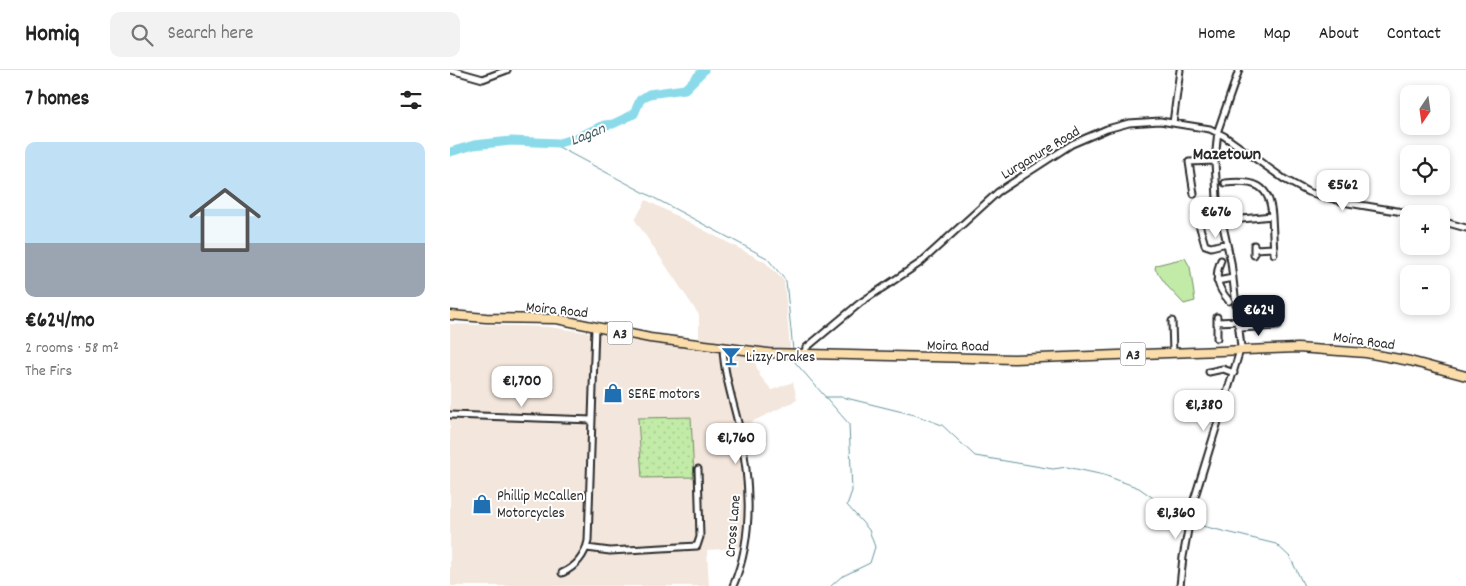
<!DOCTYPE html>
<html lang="en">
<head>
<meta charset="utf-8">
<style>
  body { margin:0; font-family:Dekko,sans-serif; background:#f2f2f2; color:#222; height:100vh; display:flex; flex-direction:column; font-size:19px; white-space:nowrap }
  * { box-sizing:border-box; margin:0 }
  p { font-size:16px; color:#767676 }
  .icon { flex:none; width:28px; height:28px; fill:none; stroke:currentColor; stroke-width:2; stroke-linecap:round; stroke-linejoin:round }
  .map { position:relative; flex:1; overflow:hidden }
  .drawer { display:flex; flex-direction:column; background:#fff; width:450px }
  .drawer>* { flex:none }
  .needle { width:32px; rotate:193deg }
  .fabs { position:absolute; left:950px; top:15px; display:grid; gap:10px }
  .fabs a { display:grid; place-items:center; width:50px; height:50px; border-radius:10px; background:#fff; box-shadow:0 2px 8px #0003; font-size:25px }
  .price { position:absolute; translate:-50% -42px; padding:0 11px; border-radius:10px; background:#fff; color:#222; font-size:16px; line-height:32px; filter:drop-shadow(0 1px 2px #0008) }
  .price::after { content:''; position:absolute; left:50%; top:30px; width:15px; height:11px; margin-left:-8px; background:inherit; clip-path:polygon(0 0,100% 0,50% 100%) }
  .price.active { background:#111827; color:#fff }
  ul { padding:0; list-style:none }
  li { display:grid; align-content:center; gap:10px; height:265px; padding:0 25px }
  li span { display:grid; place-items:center; height:155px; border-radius:10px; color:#555 }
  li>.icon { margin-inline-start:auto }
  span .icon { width:90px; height:90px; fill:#fffc; stroke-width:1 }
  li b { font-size:21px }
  h2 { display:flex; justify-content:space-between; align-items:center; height:60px; padding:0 25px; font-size:21px }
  header { display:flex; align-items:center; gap:30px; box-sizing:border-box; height:70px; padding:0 25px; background:#fff; border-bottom:1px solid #e0e0e0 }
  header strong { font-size:24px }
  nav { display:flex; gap:28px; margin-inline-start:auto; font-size:18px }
  .search { width:350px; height:45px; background:#f2f2f2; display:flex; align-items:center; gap:12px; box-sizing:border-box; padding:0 18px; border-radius:10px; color:#767676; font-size:19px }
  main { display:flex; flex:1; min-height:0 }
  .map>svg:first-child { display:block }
  .built { fill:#f3e6dc }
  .grass { fill:url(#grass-dots); stroke:#768b69 }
  .garden { fill:#c2eba7; stroke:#768b69 }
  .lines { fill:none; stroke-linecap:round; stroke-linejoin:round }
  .stream { stroke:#65949d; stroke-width:1 }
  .river { stroke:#8bdae9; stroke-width:9 }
  .minor-casing { stroke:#2b2b2b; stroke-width:9 }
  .highway-casing { stroke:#2b2b2b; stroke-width:11 }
  .minor { stroke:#fff; stroke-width:5 }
  .highway { stroke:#fbddab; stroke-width:8 }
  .labels { text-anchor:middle; stroke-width:4; stroke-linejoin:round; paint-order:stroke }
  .shield { fill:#fff; stroke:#6b6b6b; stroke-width:1 }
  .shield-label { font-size:14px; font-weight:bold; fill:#2b2b2b }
  .street-label { font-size:15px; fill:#2b2b2b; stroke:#fff }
  .poi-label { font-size:15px; fill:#2b2b2b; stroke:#fff; text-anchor:start }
  .water-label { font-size:16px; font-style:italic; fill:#486064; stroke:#fff }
  .quarter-label { font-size:18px; font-weight:bold; fill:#2b2b2b; stroke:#fff }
</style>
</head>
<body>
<header>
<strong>Homiq</strong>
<div class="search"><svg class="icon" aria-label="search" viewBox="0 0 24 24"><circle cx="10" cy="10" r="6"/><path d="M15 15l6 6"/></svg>Search here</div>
<nav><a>Home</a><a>Map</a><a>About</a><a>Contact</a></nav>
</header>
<main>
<section class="drawer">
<h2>7 homes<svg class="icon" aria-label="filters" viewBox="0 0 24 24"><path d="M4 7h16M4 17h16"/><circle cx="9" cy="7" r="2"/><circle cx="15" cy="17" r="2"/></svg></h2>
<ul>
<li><span style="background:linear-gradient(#bfe0f5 65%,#9aa5b1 0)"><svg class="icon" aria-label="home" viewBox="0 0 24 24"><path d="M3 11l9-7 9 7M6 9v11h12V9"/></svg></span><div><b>€624/mo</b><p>2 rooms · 58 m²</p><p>The Firs</p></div></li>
</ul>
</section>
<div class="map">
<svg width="1016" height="516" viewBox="0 0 1016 516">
  <defs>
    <pattern id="grass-dots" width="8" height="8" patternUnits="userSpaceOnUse" patternTransform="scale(1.25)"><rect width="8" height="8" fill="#c2eba7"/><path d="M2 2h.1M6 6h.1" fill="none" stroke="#a7ca90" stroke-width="1.8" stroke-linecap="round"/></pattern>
  </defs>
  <rect width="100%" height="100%" fill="#fff"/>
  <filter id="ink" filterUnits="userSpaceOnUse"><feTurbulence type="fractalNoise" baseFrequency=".02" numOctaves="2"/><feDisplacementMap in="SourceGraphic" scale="10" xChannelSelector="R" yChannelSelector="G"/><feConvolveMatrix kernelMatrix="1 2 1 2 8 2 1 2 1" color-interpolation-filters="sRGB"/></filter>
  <g filter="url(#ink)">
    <!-- built -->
    <path class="built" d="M196,130L315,192L334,211L340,278L305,277L304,290L310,306L322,320L343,312L347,330L287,359L295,411V436L290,478L257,480L259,516H0V254L99,257L249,278V245L185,150Z"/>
    <!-- grass -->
    <path class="grass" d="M241,347L244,407L192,408L188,348Z"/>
    <!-- garden -->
    <path class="garden" d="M735,188L740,197L745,231L734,234L718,217L705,199L706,195Z"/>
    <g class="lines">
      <!-- stream -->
      <path class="stream" d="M101,73L317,188L336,211L343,280
        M343,286L344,291L399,354L402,421L397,435L419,460L425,477L420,493L391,507L381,516
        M375,327H392L465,345L492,355L525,386L603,399L617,397L654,405L689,418L737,452
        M740,453L826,474L840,487L854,516"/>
      <!-- river -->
      <path class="river" d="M0,82L24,75L61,71L109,73L123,69L154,55L163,54L184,44L190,30L199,24L235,19L254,0"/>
      <defs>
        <path id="minor" d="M1,0L33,9L57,0
          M723,53L730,0
          M744,124L739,92L765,91
          M746,144L755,175L761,177L777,173
          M822,146L824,184
          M772,151L822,146C820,114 804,110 775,113
          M991,151L1016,158
          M804,175V185
          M804,179L824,178
          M771,190C764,207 767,217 779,231
          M767,211L783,208
          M767,247V268
          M722,251L723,283
          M767,252L789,251
          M789,258L828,256
          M273,278C274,305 283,331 289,357C300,408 304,468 283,516
          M354,284L356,278L410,233L470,193L548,122L622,74L657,59L679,53L710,51L760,59L774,66L834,109L858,122L898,133L965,144
          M759,302L773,299L784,303
          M0,345L142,350
          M137,478L160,481L247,476L250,467L248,399
          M112,503C126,497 135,485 138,471L145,257
          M730,516L733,487L743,433L791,277L781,192L767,129L765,91L768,60L789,0"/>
        <path id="highway" d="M0,245L36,248L107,249L200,268L318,283L564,289L848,278L916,283L960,291L1016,306"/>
      </defs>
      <!-- minor casing -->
      <use href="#minor" class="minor-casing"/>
      <!-- highway casing -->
      <use href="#highway" class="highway-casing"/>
      <!-- minor -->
      <use href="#minor" class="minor"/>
      <!-- highway -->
      <use href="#highway" class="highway"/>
    </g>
  </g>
  <!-- icons -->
  <defs>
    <symbol id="bar-bare" viewBox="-9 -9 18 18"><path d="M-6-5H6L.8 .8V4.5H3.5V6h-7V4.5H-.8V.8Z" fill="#1f6fb2" stroke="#fff" stroke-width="2.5" paint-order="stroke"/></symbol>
    <symbol id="shop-bare" viewBox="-9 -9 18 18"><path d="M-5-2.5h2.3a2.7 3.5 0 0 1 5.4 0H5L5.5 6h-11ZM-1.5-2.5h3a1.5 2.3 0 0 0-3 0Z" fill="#1f6fb2" stroke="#fff" stroke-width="2.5" paint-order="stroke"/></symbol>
  </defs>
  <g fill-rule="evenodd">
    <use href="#bar-bare" x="267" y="272" width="28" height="28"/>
    <use href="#shop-bare" x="149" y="309" width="28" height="28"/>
    <use href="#shop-bare" x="18" y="420" width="28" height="28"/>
  </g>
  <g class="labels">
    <!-- shield labels -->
    <g class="shield">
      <rect x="157.5" y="251.5" width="25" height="23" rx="4"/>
      <rect x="670.5" y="272.5" width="25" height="23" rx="4"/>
    </g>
    <g class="shield-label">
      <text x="170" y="268">A3</text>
      <text x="683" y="289">A3</text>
    </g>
    <!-- street labels -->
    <g class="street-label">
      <text transform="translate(590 82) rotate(-31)" y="5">Lurganure Road</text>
      <text transform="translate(107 239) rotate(6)" y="5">Moira Road</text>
      <text transform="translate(914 270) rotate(8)" y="5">Moira Road</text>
      <text transform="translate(508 275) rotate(1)" y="5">Moira Road</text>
      <text transform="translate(282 456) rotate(-85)" y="5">Cross Lane</text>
    </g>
    <!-- poi labels -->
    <g class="poi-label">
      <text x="296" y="291">Lizzy Drakes</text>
      <text x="178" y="328">SERE motors</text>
      <text x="47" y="430">Phillip McCallen<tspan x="47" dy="17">Motorcycles</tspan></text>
    </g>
    <!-- water labels -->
    <g class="water-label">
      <text transform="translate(137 63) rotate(-22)" y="6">Lagan</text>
    </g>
    <!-- quarter labels -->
    <g class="quarter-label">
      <text x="777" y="89">Mazetown</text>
    </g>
  </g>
</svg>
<div class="fabs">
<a><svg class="needle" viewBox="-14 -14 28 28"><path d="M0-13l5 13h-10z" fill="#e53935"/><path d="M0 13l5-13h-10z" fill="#767676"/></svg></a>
<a><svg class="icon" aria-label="locate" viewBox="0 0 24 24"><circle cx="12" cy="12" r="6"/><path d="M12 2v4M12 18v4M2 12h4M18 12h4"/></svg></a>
<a>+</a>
<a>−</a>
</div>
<b class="price" style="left:893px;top:142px">€562</b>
<b class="price" style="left:766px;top:169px">€676</b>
<b class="price active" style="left:809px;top:267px">€624</b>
<b class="price" style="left:72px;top:338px">€1,700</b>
<b class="price" style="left:754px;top:362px">€1,380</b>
<b class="price" style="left:286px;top:395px">€1,760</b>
<b class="price" style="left:726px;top:470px">€1,360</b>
</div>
</main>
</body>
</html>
